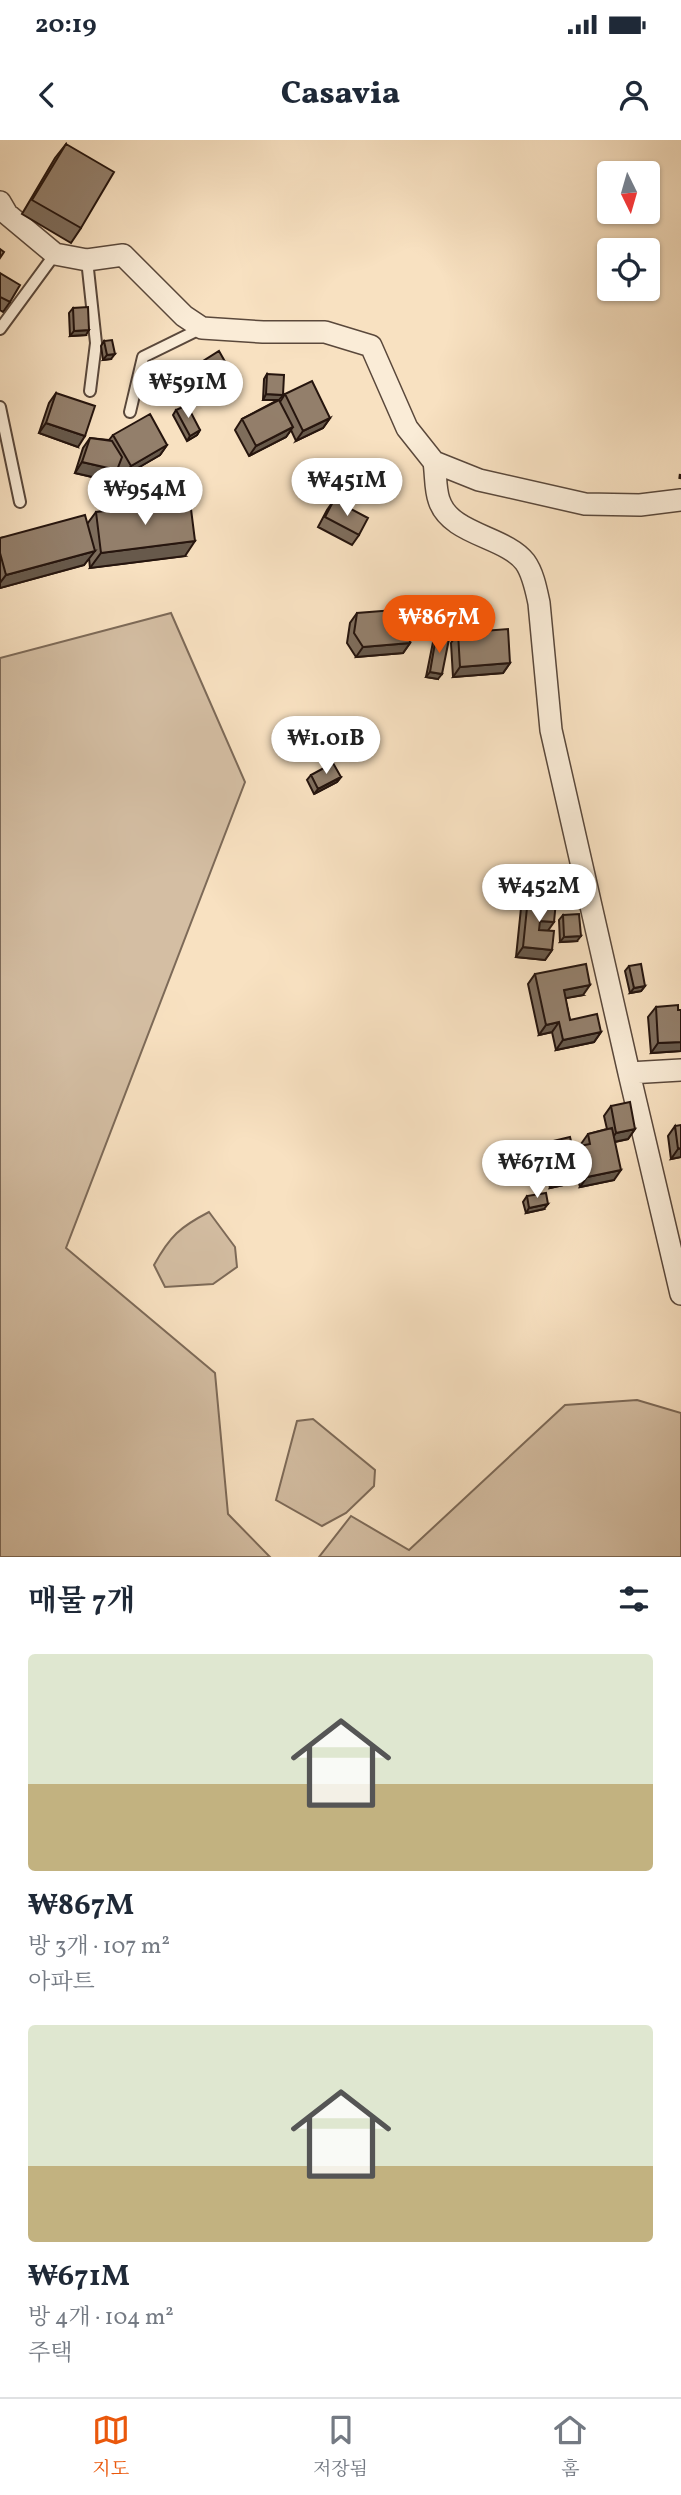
<!DOCTYPE html>
<html lang="ko">
<head>
<meta charset="utf-8">
<style>
  body { margin:0; font-family:Vollkorn,"Noto Serif KR",serif; background:#f2f2f3; color:#1f2937; height:100vh; display:flex; flex-direction:column; font-size:26px; white-space:nowrap }
  * { box-sizing:border-box; margin:0 }
  p { font-size:23px; color:#747a83 }
  .icon { flex:none; width:38px; height:38px; fill:none; stroke:currentColor; stroke-width:2; stroke-linecap:round; stroke-linejoin:round }
  .map { position:relative; height:1417px; overflow:hidden }
  .sheet { display:flex; flex-direction:column; background:#fff; flex:1 }
  .sheet>* { flex:none }
  .needle { width:46px; rotate:175deg }
  .controls { position:absolute; left:597px; top:21px; display:grid; gap:14px }
  .controls a { display:grid; place-items:center; width:63px; height:63px; border-radius:7px; background:#fff; box-shadow:0 2px 5px #0004; font-size:35px }
  .price { position:absolute; translate:-50% -60px; padding:0 16px; border-radius:24px; background:#fff; color:#222; font-size:23px; line-height:46px; filter:drop-shadow(0 2px 4px #0008) }
  .price::after { content:''; position:absolute; left:50%; top:42px; width:21px; height:16px; margin-left:-10px; background:inherit; clip-path:polygon(0 0,100% 0,50% 100%) }
  .price.selected { background:#ea580c; color:#fff }
  ul { padding:0; list-style:none }
  li { display:grid; align-content:center; gap:14px; height:371px; padding:0 28px }
  li span { display:grid; place-items:center; height:217px; border-radius:7px; color:#555 }
  li>.icon { margin-inline-start:auto }
  span .icon { width:126px; height:126px; fill:#fffc; stroke-width:1 }
  li b { font-size:30px }
  h2 { display:flex; justify-content:space-between; align-items:center; height:84px; padding:0 28px; font-size:30px }
  .status { display:flex; justify-content:space-between; align-items:center; height:49px; padding:0 35px; background:#fff; direction:ltr }
  .status svg { height:19px; fill:currentColor }
  header { display:flex; justify-content:space-between; align-items:center; height:91px; padding:0 28px; background:#fff; font-size:32px; font-weight:800 }
  .menu { display:flex; justify-content:space-around; align-items:center; height:98px; border-top:2px solid #e0e1e3; background:#fff; font-size:19px; color:#747a83 }
  .menu a { display:grid; justify-items:center; gap:4px }
  .menu .selected { color:#ea580c }
  .map>svg:first-child { display:block }
  .green { fill:#d4bea3; stroke:#7d6a58; stroke-width:2 }
  .lines { fill:none; stroke-linecap:round; stroke-linejoin:round }
  .service-casing { stroke:#5a483b; stroke-width:14 }
  .minor-casing { stroke:#5a483b; stroke-width:24 }
  .path { stroke:#26150e; stroke-width:3.5; stroke-dasharray:5 3.5; stroke-linecap:butt }
  .service { stroke:#faecd7; stroke-width:10 }
  .minor { stroke:#faecd7; stroke-width:21 }
  .wall { fill:#7e6d5c; stroke:#26150e; stroke-width:2 }
  .shaded-wall { fill:#67594b; stroke:#26150e; stroke-width:2 }
  .building { fill:#937f6b; stroke:#26150e; stroke-width:2 }
</style>
</head>
<body>
<div class="status"><b>20:19</b><svg viewBox="0 0 49 12"><path d="M0 12V9h3v3zM5 12V6h3v6zM10 12V3h3v9zM15 12V0h3v12zM26 1h20v11H26zM47 4h2v5h-2z"/></svg></div>
<header><svg class="icon" aria-label="back" viewBox="0 0 24 24"><path d="M15 5l-7 7 7 7"/></svg>Casavia<svg class="icon" aria-label="person" viewBox="0 0 24 24"><circle cx="12" cy="8" r="4"/><path d="M4 21q1-7 8-7t8 7"/></svg></header>
<div class="map">
<svg width="681" height="1417" viewBox="0 0 681 1417">
  <rect width="100%" height="100%" fill="#f8e1c1"/>
  <filter id="stains"><feTurbulence type="fractalNoise" baseFrequency=".00286" numOctaves="4"/><feColorMatrix values="0 0 0 0 .2 0 0 0 0 .09 0 0 0 0 .02 0 0 0 .5 -.17"/></filter>
  <radialGradient id="worn" r=".72"><stop offset=".6" stop-color="#630" stop-opacity="0"/><stop offset="1" stop-color="#630" stop-opacity=".3"/></radialGradient>
  <!-- green -->
  <path class="green" d="M171,473L245,642L66,1108L215,1233L228,1374L270,1417H0V518Z
    M209,1072L235,1107L237,1127L213,1144L165,1147L154,1125C170,1096 180,1087 209,1072Z
    M637,1260L681,1273V1417H319L351,1376L409,1410L565,1265Z
    M313,1279L375,1330L374,1346L346,1373L322,1386L276,1360L297,1281Z"/>
  <g class="lines">
    <defs>
      <path id="service" d="M87,120L96,203L90,251
        M0,189L55,114
        M0,267L20,362
        M130,272L143,217L202,188"/>
      <path id="minor" d="M0,62L7,74L55,114L87,120L123,115L184,176L202,188L263,192H325L371,206L407,288L434,322L479,340L585,364L640,365L681,360
        M434,322C436,334 435,349 439,360C450,395 505,396 525,422C533,433 536,449 539,463L551,590L629,933
        M681,930L629,933L681,1154"/>
    </defs>
    <!-- service casing -->
    <use href="#service" class="service-casing"/>
    <!-- minor casing -->
    <use href="#minor" class="minor-casing"/>
    <!-- path -->
    <path class="path" d="M680,339L681,331"/>
    <!-- service -->
    <use href="#service" class="service"/>
    <!-- minor -->
    <use href="#minor" class="minor"/>
  </g>
  <!-- wall -->
  <path class="wall" d="M66,4L81,88L71,103L22,74L55,18Z
    M0,133L10,162L3,172L0,170Z
    M73,168L86,195L70,196L69,173Z
    M104,201L111,219L103,220L101,206Z
    M228,227L225,232L182,258L173,243L176,238Z
    M267,234L280,262L285,254L330,278L323,288L296,301L291,290L286,297L249,316L235,290L242,279L278,260H263L264,239Z
    M56,253L78,307L39,293L49,263Z
    M176,270L200,290L197,295L187,301L173,275Z
    M113,295L167,305L160,315L124,336L118,327L110,341L75,333L83,308L90,298L109,300Z
    M334,360L359,395L352,405L318,387L327,370Z
    M96,372L185,416L90,428L89,418L84,425L0,448V398L87,384Z
    M357,473L410,503L403,513L356,517L347,503L350,483Z
    M458,493L510,523L503,533L453,537L451,503Z
    M436,497L438,539L426,537L433,502Z
    M311,635L341,637L337,642L314,654L307,640Z
    M528,758L548,791L552,810L545,820L516,817L521,768Z
    M563,775L577,801L560,802L559,780Z
    M629,826L645,846L641,851L630,853L625,831Z
    M535,834L583,855L565,858L570,880L601,892L594,902L556,910L552,892L539,895L528,844Z
    M656,867L681,911L651,913L648,877Z
    M611,966L635,989L628,999L615,1002L614,1040L580,1047L577,1035L572,1043L550,1048L542,1012L549,1002L574,1014L581,1006V1004L588,994L607,989L604,976Z
    M675,986L681,1017L671,1019L668,996Z
    M527,1056L544,1069L526,1073L523,1062Z"/>
  <!-- shaded-wall -->
  <path class="shaded-wall" d="M89,190L86,195L70,196L74,191Z
    M115,214L111,219L103,220L107,215Z
    M228,227L225,232L182,258L186,253Z
    M266,254L283,255L279,260H263Z
    M330,278L323,288L296,301L303,291Z
    M46,283L85,296L78,307L39,293Z
    M293,287L286,297L249,316L256,306Z
    M200,290L197,295L187,301L190,296Z
    M167,305L160,315L124,336L131,326Z
    M82,322L117,330L110,341L75,333Z
    M195,401L185,416L90,428L101,413Z
    M95,411L84,425L0,448V443L6,435Z
    M410,503L403,513L356,517L363,507Z
    M510,523L503,533L453,537L460,527Z
    M430,532L442,534L438,539L426,537Z
    M341,637L337,642L314,654L318,649Z
    M540,781L554,782L547,792L533,791Z
    M581,796L577,801L560,802L564,797Z
    M523,807L552,810L545,820L516,817Z
    M590,845L583,855L556,860L564,850Z
    M645,846L641,851L630,853L634,848Z
    M559,882L552,892L539,895L546,885Z
    M601,892L594,902L556,910L563,900Z
    M681,902V911L651,913L658,903Z
    M635,989L628,999L609,1003L616,993Z
    M681,1008V1017L671,1019L678,1009Z
    M621,1030L614,1040L580,1047L587,1037Z
    M579,1033L572,1043L550,1048L557,1038Z
    M548,1064L544,1069L526,1073L529,1068Z"/>
  <!-- building -->
  <path class="building" d="M66,4L114,32L81,88L32,60Z
    M0,109L4,112L0,118Z
    M0,133L20,145L10,162L0,157Z
    M88,167L89,190L74,191L73,168Z
    M112,200L115,214L107,215L104,201Z
    M219,211L228,227L186,253L176,238Z
    M267,234L284,235L283,255L266,254Z
    M312,241L330,278L303,291L285,254Z
    M56,253L95,266L85,296L46,283Z
    M279,260L293,287L256,306L242,279Z
    M187,265L200,290L190,296L176,270Z
    M150,274L167,305L131,326L113,295Z
    M90,298L112,301L122,317L117,330L82,322Z
    M334,360L368,378L359,395L325,377Z
    M190,361L195,401L101,413L96,372Z
    M85,375L95,411L6,435L0,413V398Z
    M407,469L410,503L363,507L354,493L357,473Z
    M508,489L510,523L460,527L458,493Z
    M436,497L449,499L442,534L430,532Z
    M333,623L341,637L318,649L311,635Z
    M528,758L556,761L554,782L540,781L539,790L554,791L552,810L523,807Z
    M579,774L581,796L564,797L563,775Z
    M586,824L590,845L564,850L570,880L597,874L601,892L563,900L559,882L546,885L535,834Z
    M641,824L645,846L634,848L629,826Z
    M678,865V870H681V902L658,903L656,867Z
    M630,962L635,989L616,993L611,966Z
    M681,985V1008L678,1009L675,986Z
    M612,988L621,1030L587,1037L580,1006L590,1004L588,994Z
    M570,997L579,1033L557,1038L549,1002Z
    M546,1053L548,1064L529,1068L527,1056Z"/>
  <rect width="100%" height="100%" filter="url(#stains)"/>
  <rect width="100%" height="100%" fill="url(#worn)"/>
</svg>
<div class="controls">
<a><svg class="needle" viewBox="-14 -14 28 28"><path d="M0-13l5 13h-10z" fill="#e53935"/><path d="M0 13l5-13h-10z" fill="#747a83"/></svg></a>
<a><svg class="icon" aria-label="locate" viewBox="0 0 24 24"><circle cx="12" cy="12" r="6"/><path d="M12 2v4M12 18v4M2 12h4M18 12h4"/></svg></a>
</div>
<b class="price" style="left:188px;top:280px">₩591M</b>
<b class="price" style="left:347px;top:378px">₩451M</b>
<b class="price" style="left:145px;top:387px">₩954M</b>
<b class="price selected" style="left:439px;top:515px">₩867M</b>
<b class="price" style="left:326px;top:636px">₩1.01B</b>
<b class="price" style="left:539px;top:784px">₩452M</b>
<b class="price" style="left:537px;top:1060px">₩671M</b>
</div>
<section class="sheet">
<h2>매물 7개<svg class="icon" aria-label="filters" viewBox="0 0 24 24"><path d="M4 7h16M4 17h16"/><circle cx="9" cy="7" r="2"/><circle cx="15" cy="17" r="2"/></svg></h2>
<ul>
<li><span style="background:linear-gradient(#dfe7d0 60%,#c2b280 0)"><svg class="icon" aria-label="home" viewBox="0 0 24 24"><path d="M3 11l9-7 9 7M6 9v11h12V9"/></svg></span><div><b>₩867M</b><p>방 3개 · 107 m²</p><p>아파트</p></div></li>
<li><span style="background:linear-gradient(#dfe7d0 65%,#c2b280 0)"><svg class="icon" aria-label="home" viewBox="0 0 24 24"><path d="M3 11l9-7 9 7M6 9v11h12V9"/></svg></span><div><b>₩671M</b><p>방 4개 · 104 m²</p><p>주택</p></div></li>
</ul>
</section>
<nav class="menu">
<a class="selected"><svg class="icon" aria-label="map" viewBox="0 0 24 24"><path d="M3 6l6-2 6 2 6-2v14l-6 2-6-2-6 2zM9 4v14M15 6v14"/></svg>지도</a>
<a><svg class="icon" aria-label="saved" viewBox="0 0 24 24"><path d="M7 4h10v16l-5-4-5 4z"/></svg>저장됨</a>
<a><svg class="icon" aria-label="home" viewBox="0 0 24 24"><path d="M3 11l9-7 9 7M6 9v11h12V9"/></svg>홈</a>
</nav>
</body>
</html>
